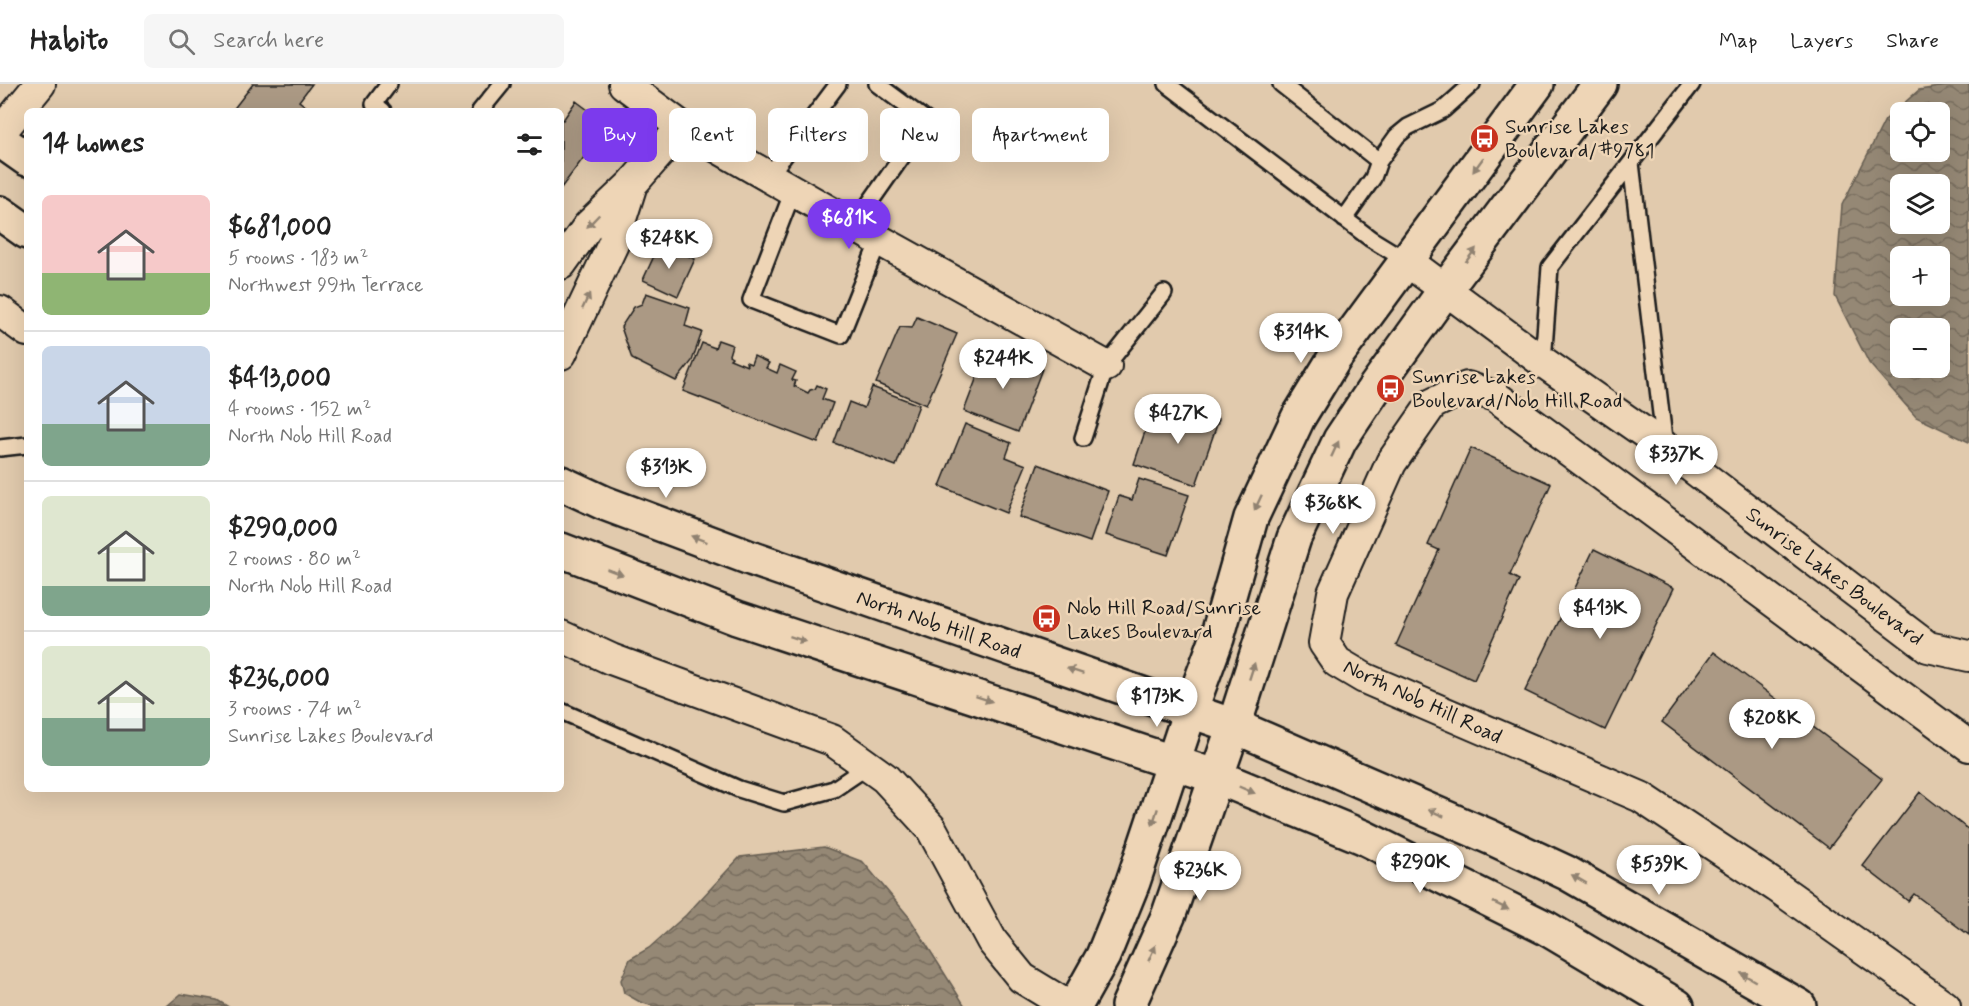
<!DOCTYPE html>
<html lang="en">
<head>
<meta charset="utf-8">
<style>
  body { margin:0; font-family:Mynerve,sans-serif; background:#f6f6f6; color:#222; height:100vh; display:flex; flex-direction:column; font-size:22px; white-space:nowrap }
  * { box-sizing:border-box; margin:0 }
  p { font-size:20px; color:#767676 }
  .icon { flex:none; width:33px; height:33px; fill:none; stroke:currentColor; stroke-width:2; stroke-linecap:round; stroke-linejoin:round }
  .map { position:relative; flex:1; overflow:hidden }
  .panel { position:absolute; left:24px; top:24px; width:540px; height:684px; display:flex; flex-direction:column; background:#fff; border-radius:9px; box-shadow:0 6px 24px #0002 }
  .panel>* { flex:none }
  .guide { position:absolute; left:582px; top:24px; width:570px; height:54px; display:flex; gap:12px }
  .tools { position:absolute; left:1890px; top:18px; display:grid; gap:12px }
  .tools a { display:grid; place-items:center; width:60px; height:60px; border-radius:9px; background:#fff; box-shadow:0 6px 24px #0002; font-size:30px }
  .price { position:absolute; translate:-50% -51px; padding:0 14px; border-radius:21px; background:#fff; color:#222; font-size:20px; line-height:39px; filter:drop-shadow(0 2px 3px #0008) }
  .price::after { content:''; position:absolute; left:50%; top:36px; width:18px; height:14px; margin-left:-9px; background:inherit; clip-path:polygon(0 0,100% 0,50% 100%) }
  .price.active { background:#7c3aed; color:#fff }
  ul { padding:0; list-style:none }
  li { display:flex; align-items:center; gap:18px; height:150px; padding:0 18px }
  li+li { border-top:2px solid #e0e0e0 }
  li span { display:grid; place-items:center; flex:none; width:168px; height:120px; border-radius:9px; color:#555 }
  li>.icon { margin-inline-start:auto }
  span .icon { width:72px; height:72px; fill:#fffc; stroke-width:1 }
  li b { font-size:26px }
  h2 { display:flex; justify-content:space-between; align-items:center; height:72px; padding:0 18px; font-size:26px }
  .pill { padding:0 21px; border-radius:9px; background:#fff; box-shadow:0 6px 24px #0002; font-size:21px; line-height:54px }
  .pill.active { background:#7c3aed; color:#fff }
  header { display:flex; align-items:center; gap:36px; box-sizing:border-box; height:84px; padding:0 30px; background:#fff; border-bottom:2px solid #e0e0e0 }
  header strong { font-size:28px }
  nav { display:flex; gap:33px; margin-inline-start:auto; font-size:21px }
  .search { width:420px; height:54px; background:#f6f6f6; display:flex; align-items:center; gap:15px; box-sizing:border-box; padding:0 21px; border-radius:9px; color:#767676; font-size:22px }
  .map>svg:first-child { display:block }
  .water { fill:url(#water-waves); stroke:#655d51; stroke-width:1.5; fill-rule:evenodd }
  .building { fill:#ab9984; stroke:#1c1c1c; stroke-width:1.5 }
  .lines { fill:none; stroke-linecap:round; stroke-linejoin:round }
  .service-casing { stroke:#1c1c1c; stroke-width:20 }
  .minor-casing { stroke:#1c1c1c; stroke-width:34 }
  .tertiary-casing { stroke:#1c1c1c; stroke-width:38 }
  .secondary-casing { stroke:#1c1c1c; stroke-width:38 }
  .service { stroke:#eed5b6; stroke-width:15 }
  .minor { stroke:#eed5b6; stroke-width:30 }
  .tertiary { stroke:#eed5b6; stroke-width:33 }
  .secondary { stroke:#eed5b6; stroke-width:33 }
  .oneway { fill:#908271 }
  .labels { text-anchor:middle; stroke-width:5; stroke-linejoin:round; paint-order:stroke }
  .poi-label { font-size:21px; fill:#1c1c1c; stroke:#eed5b6; text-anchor:start }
  .street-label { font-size:21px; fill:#1c1c1c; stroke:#eed5b6 }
</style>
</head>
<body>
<header>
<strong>Habito</strong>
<div class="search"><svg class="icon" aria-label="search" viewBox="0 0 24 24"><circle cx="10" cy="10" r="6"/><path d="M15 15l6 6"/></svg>Search here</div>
<nav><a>Map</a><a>Layers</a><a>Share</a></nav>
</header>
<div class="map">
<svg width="1969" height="922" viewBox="0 0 1969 922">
  <defs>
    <pattern id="water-waves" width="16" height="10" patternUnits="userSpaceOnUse" patternTransform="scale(1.5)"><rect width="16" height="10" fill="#958875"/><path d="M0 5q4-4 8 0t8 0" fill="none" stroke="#796e5f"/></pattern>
  </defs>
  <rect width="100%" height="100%" fill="#e1caad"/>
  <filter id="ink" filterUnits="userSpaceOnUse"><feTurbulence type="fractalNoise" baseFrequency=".0167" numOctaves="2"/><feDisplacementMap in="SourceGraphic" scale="12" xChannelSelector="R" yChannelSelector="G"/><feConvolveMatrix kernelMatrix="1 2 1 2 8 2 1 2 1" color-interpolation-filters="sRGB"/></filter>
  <g filter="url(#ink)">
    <!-- water -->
    <path class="water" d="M1959,0H1969V358L1916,333L1869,279L1835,212L1842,121L1885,36L1919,6ZM1900,28H1940V68H1900ZM1900,100H1940V140H1900ZM1900,172H1940V212H1900ZM1900,244H1940V284H1900Z
      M824,763L863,778L909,833L965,922H653L640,918L624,909L621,896L630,875L649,864L686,831L740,773Z
      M181,910L217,916L227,922H167Z"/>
    <!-- building -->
    <path class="building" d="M253,0H312L299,17L312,27H232Z
      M576,17L608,41L561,104V34L563,36Z
      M660,159L695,175L678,212L643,196Z
      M646,209L690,224L685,242L702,248L692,277L676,297L632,275L621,243L634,223L642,220Z
      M917,233L957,250L926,321L876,299L900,243L912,244Z
      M718,256L732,261L729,271L732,273L730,275L747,282L746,278L751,280L754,272L769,279L766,284L777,289L780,281L796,288L792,296L796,297L794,302L808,309L810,306L815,305L817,301L826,305L822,315L833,319L818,359L683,307L702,259L715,264Z
      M988,264L1042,285L1018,348L964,327Z
      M872,303L919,321L896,382L834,359L849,318L864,324Z
      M1179,321L1219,335L1196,401L1134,380L1149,336L1171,343Z
      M965,340L1011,359L1006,373L1026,381L1006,429L940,402Z
      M1471,364L1551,400L1510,491L1519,496L1474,596L1396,561L1439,466L1428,461Z
      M1038,380L1108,407L1090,458L1019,433Z
      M1139,395L1189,411L1168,471L1106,451L1119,412L1132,416Z
      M1594,465L1674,504L1605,646L1525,607Z
      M1714,568L1882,695L1829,764L1662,638Z
      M1920,708L1969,746V851L1914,810L1908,817L1863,782Z"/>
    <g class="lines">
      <defs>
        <path id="service" d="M1167,0L1371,155L1407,177
          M1281,0L1379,77L1397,52L1408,43L1443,26L1472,0
          M383,27L374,20L389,0
          M480,27L502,0
          M1631,79L1665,363
          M769,92L838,0
          M793,107L751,216L841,251L879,156
          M1344,135L1373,94L1379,77
          M854,141L927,37L877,0
          M1543,278L1550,183L1692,0
          M1083,354L1106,282L1164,209
          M0,364L27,361
          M561,627L739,705L784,719L834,705L868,682"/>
        <path id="minor" d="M624,0L682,43L879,156L1106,282
          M0,49L40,0
          M1407,177L1543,278L1665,363L1928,563L1969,572
          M561,180L589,141L632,100L682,43
          M0,227L27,247
          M561,270L613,160L632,100
          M561,552L611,575L832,656L885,694L931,744L992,857L1022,894L1068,922
          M1945,922L1777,803L1641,713L1364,594L1337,578L1324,559L1333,509L1391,379L1432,320L1467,303L1495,312L1969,662"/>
        <path id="tertiary" d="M1075,922L1103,872L1133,798L1190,627L1217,554L1251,434L1298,334L1334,275L1537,0
          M1128,922L1169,830L1234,642L1294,454L1340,356L1376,302L1445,206L1600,0"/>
        <path id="secondary" d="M0,56L27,75
          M0,129L27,148
          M561,399L604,419L753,475L1234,642L1490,753L1567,789L1799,922
          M561,466L737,534L1217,693L1363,753L1546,844L1677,922"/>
      </defs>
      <!-- service casing -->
      <use href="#service" class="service-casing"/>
      <!-- minor casing -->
      <use href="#minor" class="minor-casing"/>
      <!-- tertiary casing -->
      <use href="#tertiary" class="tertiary-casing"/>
      <!-- secondary casing -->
      <use href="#secondary" class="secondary-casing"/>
      <!-- service -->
      <use href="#service" class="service"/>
      <!-- minor -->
      <use href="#minor" class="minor"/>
      <!-- tertiary -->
      <use href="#tertiary" class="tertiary"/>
      <!-- secondary -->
      <use href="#secondary" class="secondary"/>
    </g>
    <!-- one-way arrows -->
    <defs><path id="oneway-solid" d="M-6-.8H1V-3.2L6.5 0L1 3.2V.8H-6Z" transform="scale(1.5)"/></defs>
    <g class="oneway">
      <use href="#oneway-solid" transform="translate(1478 81) rotate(126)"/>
      <use href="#oneway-solid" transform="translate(593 137) rotate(134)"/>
      <use href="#oneway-solid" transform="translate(1471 171) rotate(-53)"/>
      <use href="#oneway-solid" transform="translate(586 217) rotate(-65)"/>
      <use href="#oneway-solid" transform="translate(1335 365) rotate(-65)"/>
      <use href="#oneway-solid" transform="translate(1258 419) rotate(115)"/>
      <use href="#oneway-solid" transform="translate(699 455) rotate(-159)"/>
      <use href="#oneway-solid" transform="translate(615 488) rotate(21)"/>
      <use href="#oneway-solid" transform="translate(798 555) rotate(18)"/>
      <use href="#oneway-solid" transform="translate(1075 587) rotate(-161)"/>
      <use href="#oneway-solid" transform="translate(1252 587) rotate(-72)"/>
      <use href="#oneway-solid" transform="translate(984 615) rotate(18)"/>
      <use href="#oneway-solid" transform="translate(1247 706) rotate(23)"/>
      <use href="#oneway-solid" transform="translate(1436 729) rotate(-156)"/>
      <use href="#oneway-solid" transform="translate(1155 733) rotate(108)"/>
      <use href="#oneway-solid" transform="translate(1579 795) rotate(-150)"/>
      <use href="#oneway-solid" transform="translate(1501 822) rotate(26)"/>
      <use href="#oneway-solid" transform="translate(1152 869) rotate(-66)"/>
      <use href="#oneway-solid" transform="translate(1748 893) rotate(-150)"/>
    </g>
  </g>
  <!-- icons -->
  <defs>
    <symbol id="bus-disc" viewBox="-11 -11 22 22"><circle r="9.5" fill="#c8321e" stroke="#eed5b6"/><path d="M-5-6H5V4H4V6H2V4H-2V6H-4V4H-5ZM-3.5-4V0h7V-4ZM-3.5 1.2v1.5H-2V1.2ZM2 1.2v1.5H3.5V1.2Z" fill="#fff"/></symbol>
  </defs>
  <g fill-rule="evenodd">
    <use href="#bus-disc" x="1468" y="38" width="33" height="33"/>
    <use href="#bus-disc" x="1374" y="288" width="33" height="33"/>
    <use href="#bus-disc" x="1030" y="518" width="33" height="33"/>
  </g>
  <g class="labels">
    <!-- poi labels -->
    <g class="poi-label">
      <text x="1505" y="49">Sunrise Lakes<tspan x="1505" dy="24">Boulevard/#9781</tspan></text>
      <text x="1412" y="299">Sunrise Lakes<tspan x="1412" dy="24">Boulevard/Nob Hill Road</tspan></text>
      <text x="1067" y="530">Nob Hill Road/Sunrise<tspan x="1067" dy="24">Lakes Boulevard</tspan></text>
    </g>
    <!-- street labels -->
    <g class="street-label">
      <text transform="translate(1835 492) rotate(37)" y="7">Sunrise Lakes Boulevard</text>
      <text transform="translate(939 540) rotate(19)" y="7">North Nob Hill Road</text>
      <text transform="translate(1423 617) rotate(25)" y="7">North Nob Hill Road</text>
    </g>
  </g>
</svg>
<div class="tools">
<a><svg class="icon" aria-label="locate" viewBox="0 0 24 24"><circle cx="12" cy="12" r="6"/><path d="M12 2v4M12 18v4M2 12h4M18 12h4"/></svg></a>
<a><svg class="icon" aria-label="layers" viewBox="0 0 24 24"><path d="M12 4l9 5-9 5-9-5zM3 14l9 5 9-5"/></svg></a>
<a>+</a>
<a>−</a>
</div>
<b class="price active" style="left:849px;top:166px">$681K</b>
<b class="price" style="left:669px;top:186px">$248K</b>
<b class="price" style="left:1301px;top:280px">$314K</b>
<b class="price" style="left:1003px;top:306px">$244K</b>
<b class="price" style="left:1178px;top:361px">$427K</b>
<b class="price" style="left:1676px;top:402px">$337K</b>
<b class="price" style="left:666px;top:415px">$313K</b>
<b class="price" style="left:1333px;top:451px">$368K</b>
<b class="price" style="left:1600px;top:556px">$413K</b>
<b class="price" style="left:1157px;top:644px">$173K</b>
<b class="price" style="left:1772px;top:666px">$208K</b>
<b class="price" style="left:1420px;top:810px">$290K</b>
<b class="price" style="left:1659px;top:812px">$539K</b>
<b class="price" style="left:1200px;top:818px">$236K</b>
<div class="guide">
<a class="pill active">Buy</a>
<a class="pill">Rent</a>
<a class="pill">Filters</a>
<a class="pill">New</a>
<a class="pill">Apartment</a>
</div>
<section class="panel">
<h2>14 homes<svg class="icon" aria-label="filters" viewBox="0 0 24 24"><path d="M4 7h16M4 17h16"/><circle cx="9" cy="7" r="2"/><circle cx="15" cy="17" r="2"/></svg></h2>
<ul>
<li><span style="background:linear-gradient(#f6c9c9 65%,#8fb573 0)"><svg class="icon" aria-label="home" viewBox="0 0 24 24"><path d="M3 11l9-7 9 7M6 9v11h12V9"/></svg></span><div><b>$681,000</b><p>5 rooms · 183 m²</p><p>Northwest 99th Terrace</p></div></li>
<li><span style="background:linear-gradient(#c9d6e8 65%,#7fa58c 0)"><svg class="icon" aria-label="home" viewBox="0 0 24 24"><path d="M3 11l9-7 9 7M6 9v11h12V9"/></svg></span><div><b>$413,000</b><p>4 rooms · 152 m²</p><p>North Nob Hill Road</p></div></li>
<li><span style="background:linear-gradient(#dfe7d0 75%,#7fa58c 0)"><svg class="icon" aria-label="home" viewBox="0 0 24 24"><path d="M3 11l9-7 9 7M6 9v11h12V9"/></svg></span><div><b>$290,000</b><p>2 rooms · 80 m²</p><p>North Nob Hill Road</p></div></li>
<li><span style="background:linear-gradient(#dfe7d0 60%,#7fa58c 0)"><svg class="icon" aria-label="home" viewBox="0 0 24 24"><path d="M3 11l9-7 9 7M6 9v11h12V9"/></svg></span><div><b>$236,000</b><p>3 rooms · 74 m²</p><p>Sunrise Lakes Boulevard</p></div></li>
</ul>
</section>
</div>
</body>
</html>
